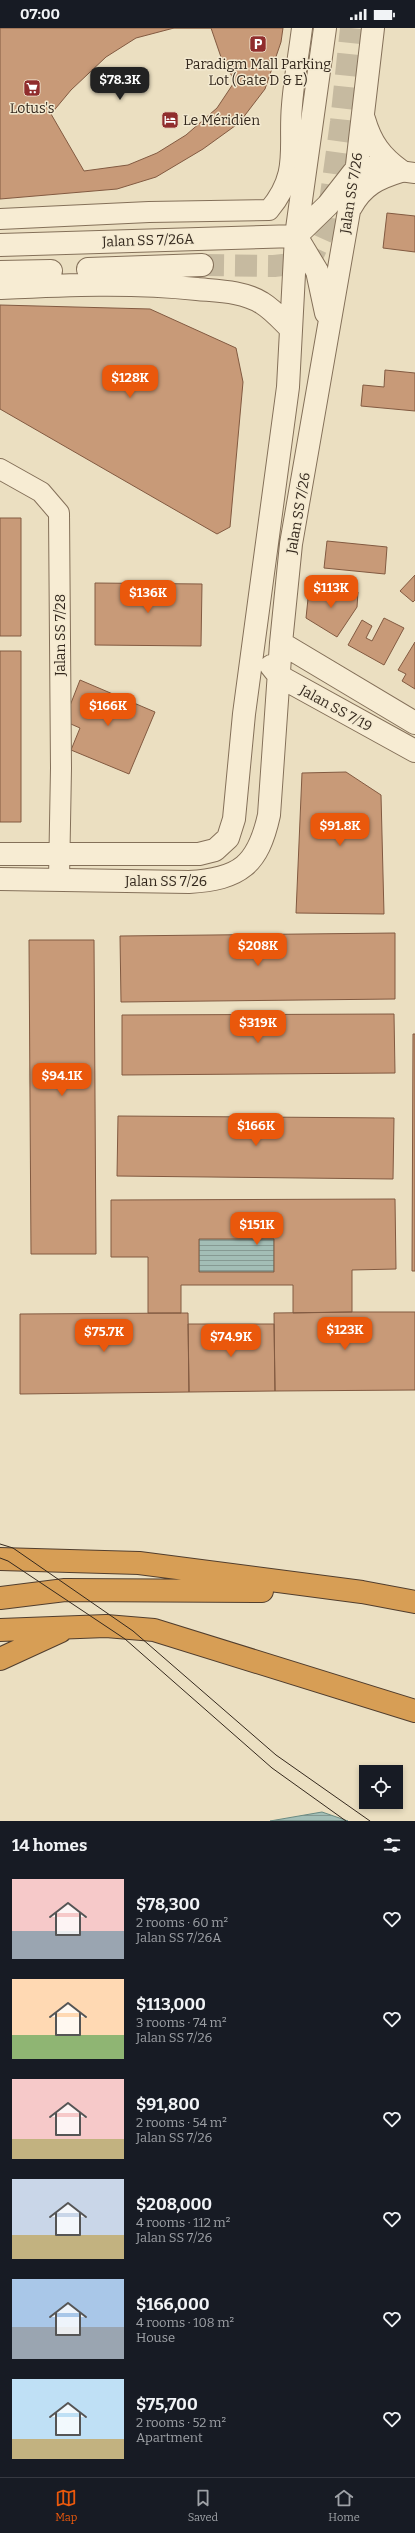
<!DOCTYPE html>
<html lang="en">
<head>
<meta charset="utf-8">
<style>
  body { margin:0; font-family:Bitter,serif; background:#242831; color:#f1f3f6; height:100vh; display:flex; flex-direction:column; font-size:15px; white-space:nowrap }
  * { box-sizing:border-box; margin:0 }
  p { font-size:13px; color:#9ea1a6 }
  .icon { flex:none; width:22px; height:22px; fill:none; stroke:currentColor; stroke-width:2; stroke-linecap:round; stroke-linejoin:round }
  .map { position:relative; height:1793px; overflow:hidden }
  .panel { display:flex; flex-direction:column; background:#171b24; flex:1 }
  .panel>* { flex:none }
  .tools { position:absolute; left:359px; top:1737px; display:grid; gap:8px }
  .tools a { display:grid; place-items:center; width:44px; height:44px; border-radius:0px; background:#171b24; box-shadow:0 2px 6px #0003; font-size:20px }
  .price { position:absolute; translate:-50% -34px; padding:0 9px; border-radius:8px; background:#ea580c; color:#fff; font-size:13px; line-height:26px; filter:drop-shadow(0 1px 2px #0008) }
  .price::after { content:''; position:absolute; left:50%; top:24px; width:12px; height:9px; margin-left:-6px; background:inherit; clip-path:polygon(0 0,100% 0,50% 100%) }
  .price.selected { background:#222; color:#fff }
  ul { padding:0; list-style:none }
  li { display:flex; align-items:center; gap:12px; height:100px; padding:0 12px }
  li span { display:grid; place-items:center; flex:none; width:112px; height:80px; border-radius:0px; color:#555 }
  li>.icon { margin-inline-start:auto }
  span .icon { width:48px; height:48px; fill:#fffc; stroke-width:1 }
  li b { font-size:17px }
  h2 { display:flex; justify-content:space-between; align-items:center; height:48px; padding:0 12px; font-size:17px }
  .status { display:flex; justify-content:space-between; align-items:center; height:28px; padding:0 20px; background:#171b24; direction:ltr }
  .status svg { height:11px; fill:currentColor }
  .tab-bar { display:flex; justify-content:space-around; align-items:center; height:56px; border-top:1px solid #363941; background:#171b24; font-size:11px; color:#9ea1a6 }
  .tab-bar a { display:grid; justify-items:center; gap:2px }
  .tab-bar .selected { color:#ea580c }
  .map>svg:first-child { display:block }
  .water { fill:url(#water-rules); stroke:#6b8b83 }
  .building { fill:#c89a78; stroke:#825a41; fill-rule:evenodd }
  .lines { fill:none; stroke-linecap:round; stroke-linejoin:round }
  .tertiary-tunnel { stroke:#c6baa0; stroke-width:22; stroke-dasharray:22 11; stroke-linecap:butt }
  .minor-casing { stroke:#847059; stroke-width:22 }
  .tertiary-casing { stroke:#847059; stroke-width:24 }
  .motorway-casing { stroke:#513e2e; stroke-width:24 }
  .minor { stroke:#f7ecd3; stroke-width:20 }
  .tertiary { stroke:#f7ecd3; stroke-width:22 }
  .motorway { stroke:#d79e55; stroke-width:22 }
  .tram { stroke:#34281d; stroke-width:1 }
  .labels { text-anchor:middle; stroke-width:3; stroke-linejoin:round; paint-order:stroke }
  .poi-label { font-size:14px; fill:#34281d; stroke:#f3e9d0 }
  .street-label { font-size:14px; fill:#34281d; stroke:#f3e9d0 }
</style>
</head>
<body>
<div class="status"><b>07:00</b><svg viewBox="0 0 49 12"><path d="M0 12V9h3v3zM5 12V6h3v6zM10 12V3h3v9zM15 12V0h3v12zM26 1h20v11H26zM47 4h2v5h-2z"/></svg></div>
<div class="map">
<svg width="415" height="1793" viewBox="0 0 415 1793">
  <defs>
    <pattern id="water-rules" width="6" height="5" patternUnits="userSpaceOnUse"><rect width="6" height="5" fill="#a3beb6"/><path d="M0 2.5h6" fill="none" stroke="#869a93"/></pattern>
  </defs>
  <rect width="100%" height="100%" fill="#ebdfc1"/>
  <!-- water -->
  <path class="water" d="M199,1211H274V1244H199Z
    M322,1784L348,1793H270Z"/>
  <!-- building -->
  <path class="building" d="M0,0H283L281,14L265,61L239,95L203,121L156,149L117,161L0,171Z
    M174,0H211L222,32L235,53L217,80L186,107L157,125L128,137L84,143L51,86L71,62L106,29L136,10Z
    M387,185L415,188V224L383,220Z
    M0,277L150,281L236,320L243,354L230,499L217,506L0,381Z
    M385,342L415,345V383L361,378L363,357L384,359Z
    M0,490H21V608H0Z
    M327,513L387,519L385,546L324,540Z
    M415,547V572L413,574L400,563Z
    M95,555L202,556L201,618L95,617Z
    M309,561L358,564L357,579L337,609L306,590Z
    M384,590L404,600L384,637L348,617L362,592L372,598L366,610L372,613Z
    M415,614V661L402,653L406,646L398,642Z
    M0,623H21V794H0Z
    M80,652L155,684L129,746L71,722L80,700L64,693Z
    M346,744L381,767L384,886L296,885L302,745Z
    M395,905V971L121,974L120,908Z
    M29,912H94L96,1226H31Z
    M394,986L395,1045L122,1047V987Z
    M413,1006H415V1243H412Z
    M118,1088L394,1090L393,1151L117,1148Z
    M395,1171L396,1241L352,1242V1284L293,1285V1257H181V1285H148V1229H111V1172ZM199,1211H274V1244H199Z
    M352,1284H415V1362L275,1363L274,1285Z
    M188,1285L189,1364L20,1366V1286Z
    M188,1296H274L275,1363L189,1364Z"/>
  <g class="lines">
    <!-- tertiary-tunnel -->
    <path class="tertiary-tunnel" d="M202,237L274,238L300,235L313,227L327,196L341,94L351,0"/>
    <defs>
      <path id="minor" d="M357,137L415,145
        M0,191L149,184L269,182C300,145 288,120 292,77C294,51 299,25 302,0
        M0,441L41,464L59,485L61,740L59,851"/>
      <path id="tertiary" d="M364,91C371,115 381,129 401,143
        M351,179C363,157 378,150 401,143
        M296,208L317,243L326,285
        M0,217L296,208L328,177L353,145
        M88,241L202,237
        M0,244L51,243
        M0,260C66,257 131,254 197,261C218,263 243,263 262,275C272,281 281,291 289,299
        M281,615L415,695
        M271,638L279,648L415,723
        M0,826H199L215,822L228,810L234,791L244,686L288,359L296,208L325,0
        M0,851L189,854C240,851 258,837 269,787L281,615L291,516L357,137L373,0"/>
      <path id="motorway" d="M0,1531L139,1535L362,1564L415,1574
        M0,1570L65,1562L262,1563
        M0,1602L106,1598L154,1602L415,1683
        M0,1631L61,1603"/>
    </defs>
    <!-- minor casing -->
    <use href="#minor" class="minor-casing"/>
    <!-- tertiary casing -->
    <use href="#tertiary" class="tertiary-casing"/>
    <!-- motorway casing -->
    <use href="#motorway" class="motorway-casing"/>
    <!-- minor -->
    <use href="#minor" class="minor"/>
    <!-- tertiary -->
    <use href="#tertiary" class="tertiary"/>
    <!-- motorway -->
    <use href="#motorway" class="motorway"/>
    <!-- tram -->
    <path class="tram" d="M0,1516L13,1520L133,1603L276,1727L370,1793
      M0,1530L8,1533L125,1611L272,1740L346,1793"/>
  </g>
  <!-- icons -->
  <defs>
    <symbol id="parking-square" viewBox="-11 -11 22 22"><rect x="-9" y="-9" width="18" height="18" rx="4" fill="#902d2d" stroke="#f3e9d0"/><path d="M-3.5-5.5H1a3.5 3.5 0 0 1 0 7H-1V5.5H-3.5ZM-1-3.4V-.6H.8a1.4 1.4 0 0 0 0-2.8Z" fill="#fff"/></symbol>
    <symbol id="supermarket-square" viewBox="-11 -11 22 22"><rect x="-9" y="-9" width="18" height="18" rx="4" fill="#902d2d" stroke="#f3e9d0"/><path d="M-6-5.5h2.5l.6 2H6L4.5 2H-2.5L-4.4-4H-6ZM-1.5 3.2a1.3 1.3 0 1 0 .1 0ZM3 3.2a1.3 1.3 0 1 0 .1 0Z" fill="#fff"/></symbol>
    <symbol id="hotel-square" viewBox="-11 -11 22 22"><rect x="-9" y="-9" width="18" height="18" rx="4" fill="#902d2d" stroke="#f3e9d0"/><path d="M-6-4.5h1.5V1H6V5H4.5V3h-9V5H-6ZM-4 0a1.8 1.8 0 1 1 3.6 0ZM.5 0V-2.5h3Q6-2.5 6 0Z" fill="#fff"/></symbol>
  </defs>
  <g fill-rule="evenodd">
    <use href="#parking-square" x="248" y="6" width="20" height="20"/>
    <use href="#supermarket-square" x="22" y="50" width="20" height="20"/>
    <use href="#hotel-square" x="160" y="82" width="20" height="20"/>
  </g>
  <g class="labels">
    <!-- poi labels -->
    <g class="poi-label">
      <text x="258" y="41">Paradigm Mall Parking<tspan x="258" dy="16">Lot (Gate D &amp; E)</tspan></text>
      <text x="32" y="85">Lotus's</text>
      <text x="183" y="97" text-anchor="start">Le Méridien</text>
    </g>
    <!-- street labels -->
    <g class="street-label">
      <text transform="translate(351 165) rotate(-81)" y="5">Jalan SS 7/26</text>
      <text transform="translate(148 212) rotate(-2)" y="5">Jalan SS 7/26A</text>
      <text transform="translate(298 485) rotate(-80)" y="5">Jalan SS 7/26</text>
      <text transform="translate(60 607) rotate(-90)" y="5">Jalan SS 7/28</text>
      <text transform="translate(336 680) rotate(29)" y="5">Jalan SS 7/19</text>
      <text x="166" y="858">Jalan SS 7/26</text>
    </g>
  </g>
</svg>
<div class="tools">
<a><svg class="icon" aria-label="locate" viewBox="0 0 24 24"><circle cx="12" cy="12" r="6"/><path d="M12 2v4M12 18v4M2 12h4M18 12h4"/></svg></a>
</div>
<b class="price selected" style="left:120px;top:73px">$78.3K</b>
<b class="price" style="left:130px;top:371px">$128K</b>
<b class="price" style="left:331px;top:581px">$113K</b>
<b class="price" style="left:148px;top:586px">$136K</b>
<b class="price" style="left:108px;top:699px">$166K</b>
<b class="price" style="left:340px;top:819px">$91.8K</b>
<b class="price" style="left:258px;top:939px">$208K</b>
<b class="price" style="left:258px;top:1016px">$319K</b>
<b class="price" style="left:62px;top:1069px">$94.1K</b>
<b class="price" style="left:256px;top:1119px">$166K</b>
<b class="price" style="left:257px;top:1218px">$151K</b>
<b class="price" style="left:345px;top:1323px">$123K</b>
<b class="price" style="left:104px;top:1325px">$75.7K</b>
<b class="price" style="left:231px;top:1330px">$74.9K</b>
</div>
<section class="panel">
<h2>14 homes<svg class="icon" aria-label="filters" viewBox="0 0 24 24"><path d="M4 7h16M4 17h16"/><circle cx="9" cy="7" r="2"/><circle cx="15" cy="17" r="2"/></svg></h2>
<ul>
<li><span style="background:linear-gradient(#f6c9c9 65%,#9aa5b1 0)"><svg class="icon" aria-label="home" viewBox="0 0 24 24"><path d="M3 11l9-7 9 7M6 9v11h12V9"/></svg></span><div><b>$78,300</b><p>2 rooms · 60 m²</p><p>Jalan SS 7/26A</p></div><svg class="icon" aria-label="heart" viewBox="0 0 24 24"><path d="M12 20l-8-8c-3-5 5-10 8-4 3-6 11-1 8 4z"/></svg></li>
<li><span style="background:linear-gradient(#ffd9b3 70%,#8fb573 0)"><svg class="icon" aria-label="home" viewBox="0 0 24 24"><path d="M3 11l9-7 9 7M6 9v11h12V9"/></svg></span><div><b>$113,000</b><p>3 rooms · 74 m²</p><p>Jalan SS 7/26</p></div><svg class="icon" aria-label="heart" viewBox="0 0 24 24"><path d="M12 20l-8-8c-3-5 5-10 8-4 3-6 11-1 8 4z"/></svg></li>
<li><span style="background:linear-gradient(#f6c9c9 75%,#c2b280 0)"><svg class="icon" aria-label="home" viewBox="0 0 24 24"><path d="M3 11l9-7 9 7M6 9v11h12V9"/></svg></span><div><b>$91,800</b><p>2 rooms · 54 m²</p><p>Jalan SS 7/26</p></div><svg class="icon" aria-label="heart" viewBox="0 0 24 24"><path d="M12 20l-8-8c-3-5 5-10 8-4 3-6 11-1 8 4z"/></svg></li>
<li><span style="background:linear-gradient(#c9d6e8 70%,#c2b280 0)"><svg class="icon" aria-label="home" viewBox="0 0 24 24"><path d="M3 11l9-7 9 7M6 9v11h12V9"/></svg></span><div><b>$208,000</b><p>4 rooms · 112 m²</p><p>Jalan SS 7/26</p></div><svg class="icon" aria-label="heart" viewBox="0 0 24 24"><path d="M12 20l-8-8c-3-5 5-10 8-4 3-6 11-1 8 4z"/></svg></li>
<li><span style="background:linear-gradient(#a9c7e8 60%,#9aa5b1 0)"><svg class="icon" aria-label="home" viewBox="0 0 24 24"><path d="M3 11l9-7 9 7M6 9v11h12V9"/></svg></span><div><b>$166,000</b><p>4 rooms · 108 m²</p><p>House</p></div><svg class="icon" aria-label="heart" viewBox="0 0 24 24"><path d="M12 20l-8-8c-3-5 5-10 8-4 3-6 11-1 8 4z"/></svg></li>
<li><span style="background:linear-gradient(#bfe0f5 75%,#c2b280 0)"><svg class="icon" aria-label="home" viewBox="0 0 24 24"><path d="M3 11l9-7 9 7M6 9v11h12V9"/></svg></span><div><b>$75,700</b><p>2 rooms · 52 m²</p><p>Apartment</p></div><svg class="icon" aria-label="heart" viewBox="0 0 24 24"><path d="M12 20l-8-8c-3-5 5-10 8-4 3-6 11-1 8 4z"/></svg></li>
</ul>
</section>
<nav class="tab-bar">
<a class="selected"><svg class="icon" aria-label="map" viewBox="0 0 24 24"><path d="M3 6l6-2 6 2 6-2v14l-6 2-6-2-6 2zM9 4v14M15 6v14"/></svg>Map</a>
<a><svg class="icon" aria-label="saved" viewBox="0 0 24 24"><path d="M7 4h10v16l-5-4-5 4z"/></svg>Saved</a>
<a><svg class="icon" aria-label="home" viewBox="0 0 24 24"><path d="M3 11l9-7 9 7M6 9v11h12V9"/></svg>Home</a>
</nav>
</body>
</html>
